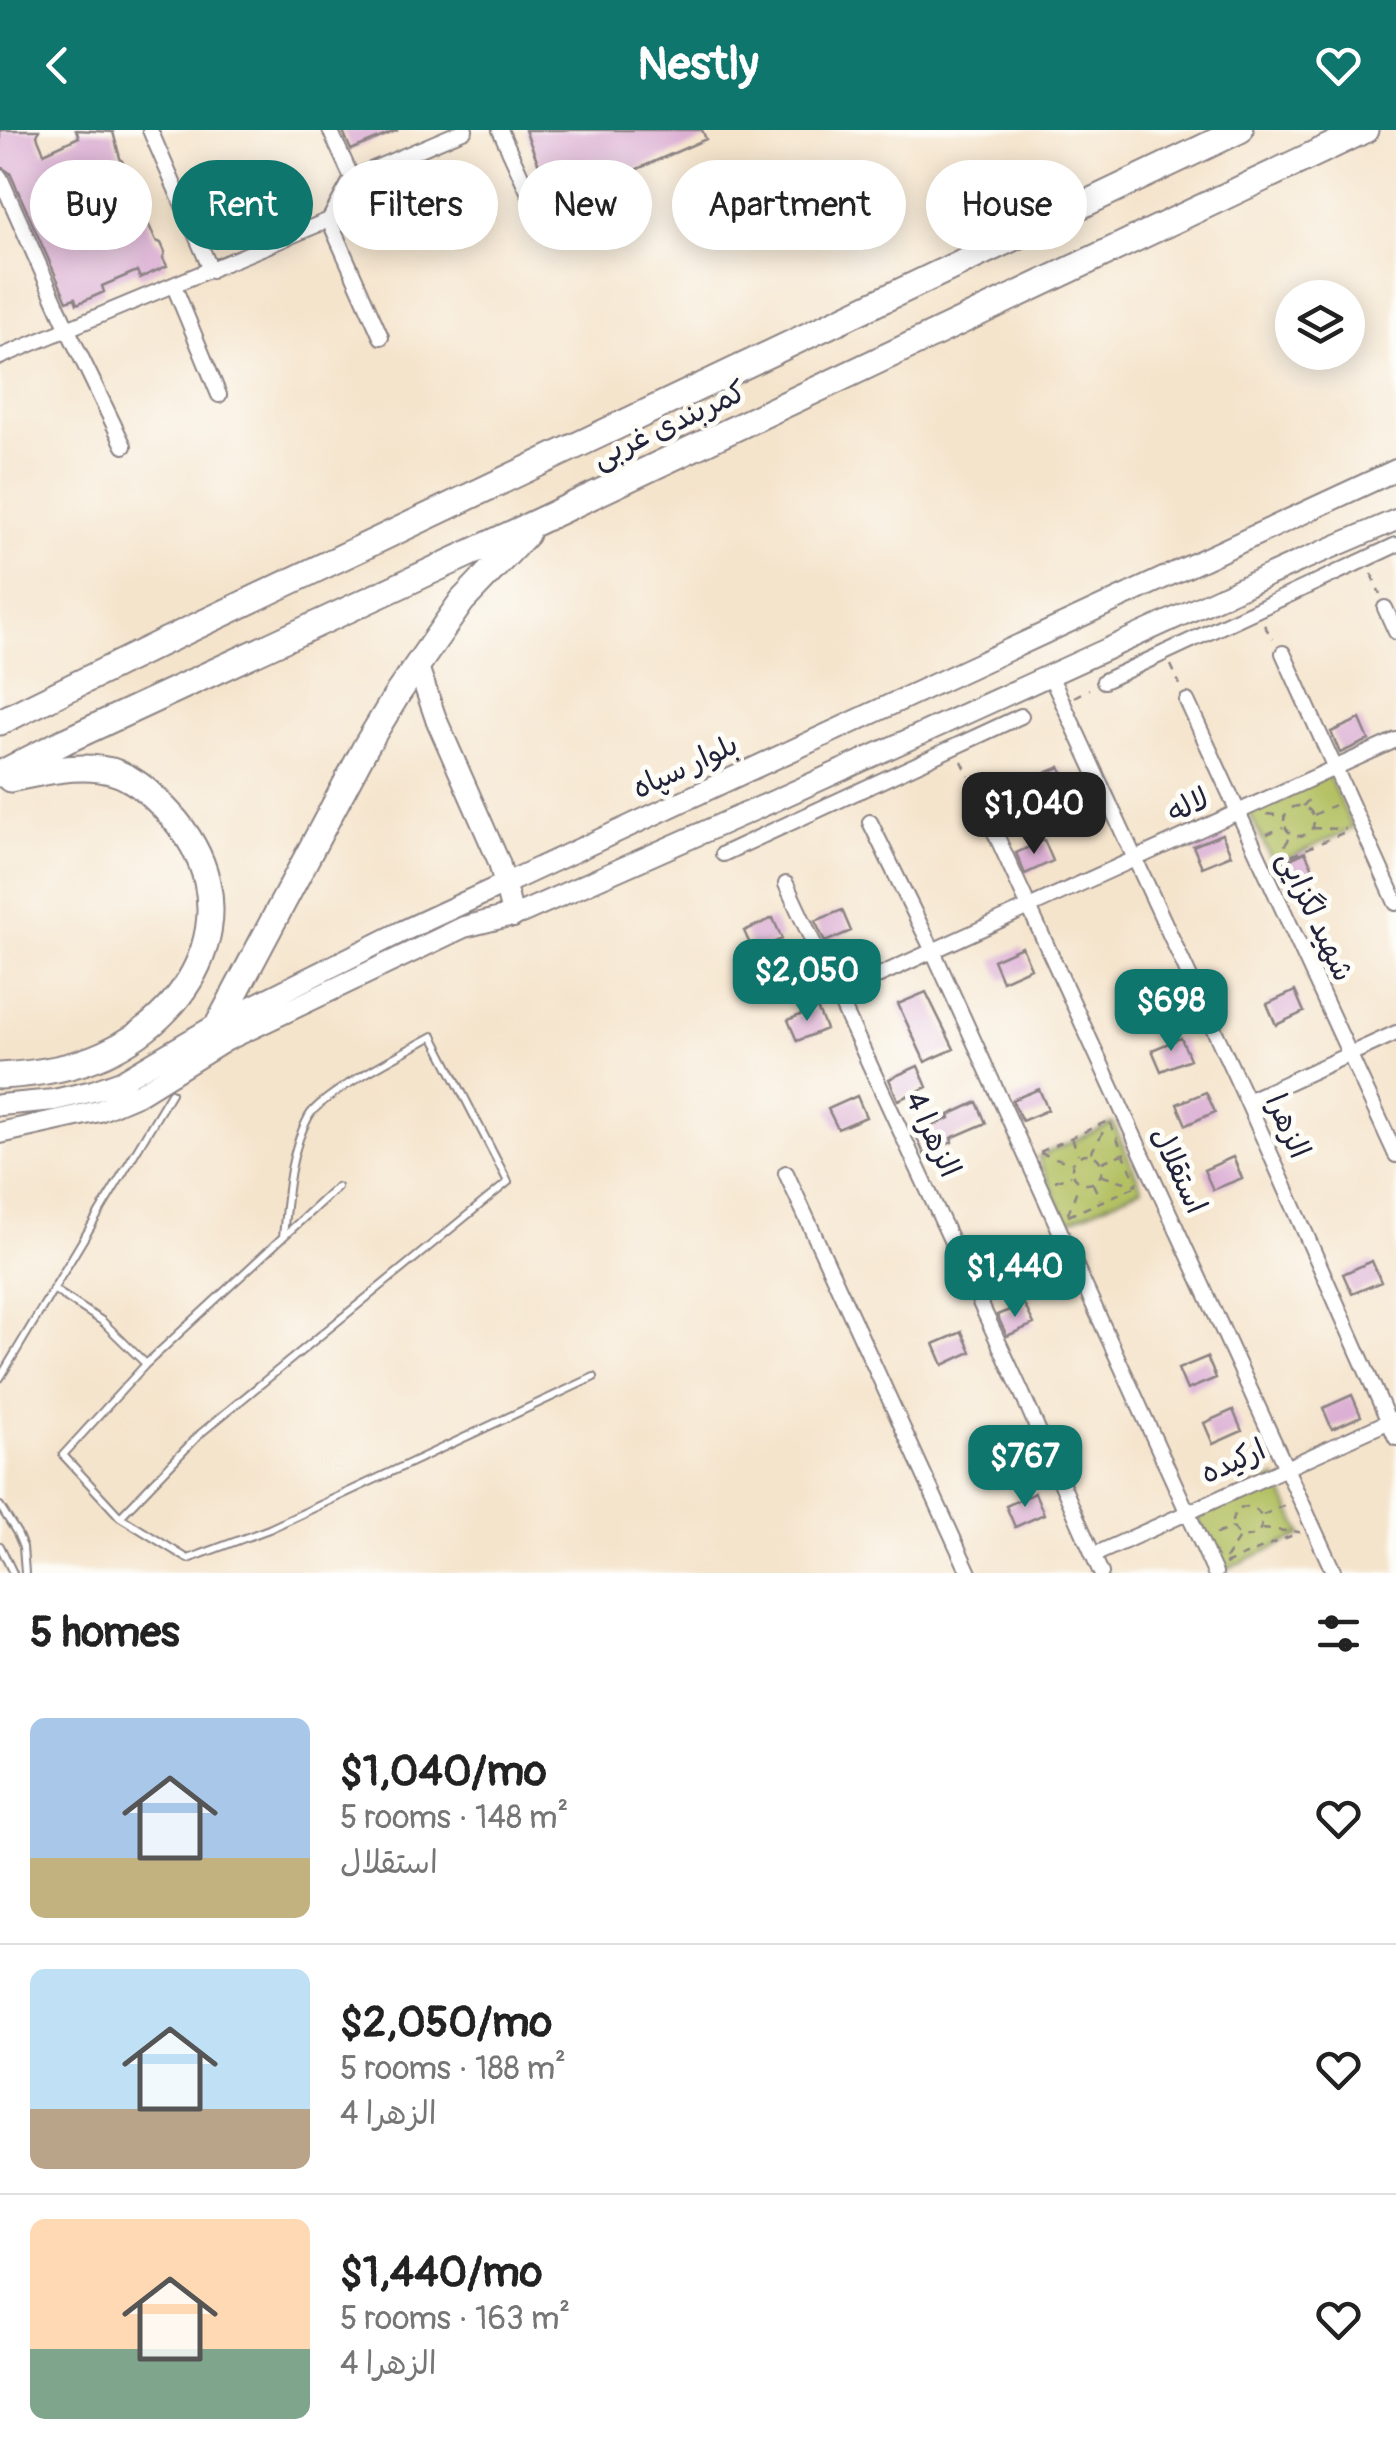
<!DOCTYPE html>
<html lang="en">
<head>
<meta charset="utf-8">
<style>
  body { margin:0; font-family:Pangolin,"Playpen Sans Arabic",sans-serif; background:#f2f2f2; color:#222; height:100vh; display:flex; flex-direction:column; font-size:38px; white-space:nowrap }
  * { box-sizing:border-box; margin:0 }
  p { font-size:32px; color:#767676 }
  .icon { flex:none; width:55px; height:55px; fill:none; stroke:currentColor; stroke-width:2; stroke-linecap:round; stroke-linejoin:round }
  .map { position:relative; height:1443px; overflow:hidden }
  .details { display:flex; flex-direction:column; background:#fff; flex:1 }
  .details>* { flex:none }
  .banner { position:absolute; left:30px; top:30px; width:1338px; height:90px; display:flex; gap:20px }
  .tools { position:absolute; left:1275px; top:150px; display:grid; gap:20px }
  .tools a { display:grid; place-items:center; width:90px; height:90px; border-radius:50%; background:#fff; box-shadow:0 5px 25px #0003; font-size:50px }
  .price { position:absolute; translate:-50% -85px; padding:0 22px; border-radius:20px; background:#0f766e; color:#fff; font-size:32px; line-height:65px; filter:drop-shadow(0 2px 5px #0008) }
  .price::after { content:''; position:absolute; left:50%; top:60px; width:30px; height:22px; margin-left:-15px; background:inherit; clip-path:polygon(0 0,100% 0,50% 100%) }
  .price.active { background:#222; color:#fff }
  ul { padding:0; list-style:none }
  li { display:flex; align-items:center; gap:30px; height:250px; padding:0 30px }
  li+li { border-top:2px solid #e0e0e0 }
  li span { display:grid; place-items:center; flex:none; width:280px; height:200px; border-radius:15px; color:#555 }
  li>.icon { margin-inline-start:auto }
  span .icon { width:120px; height:120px; fill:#fffc; stroke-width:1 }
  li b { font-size:42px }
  h2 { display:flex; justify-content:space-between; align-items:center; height:120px; padding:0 30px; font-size:42px }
  .chip { padding:0 35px; border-radius:45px; background:#fff; box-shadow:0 5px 25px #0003; font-size:35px; line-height:90px }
  .chip.active { background:#0f766e; color:#fff }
  header { display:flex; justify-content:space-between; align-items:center; height:130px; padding:0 30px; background:#0f766e; color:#fff; font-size:45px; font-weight:800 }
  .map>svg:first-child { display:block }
  .green { fill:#b3c164; stroke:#6a7250; stroke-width:2.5 }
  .building { fill:#dcafd4 }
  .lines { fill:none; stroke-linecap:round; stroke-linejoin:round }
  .lane-casing { stroke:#8c8384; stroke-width:10 }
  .street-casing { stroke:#8c8384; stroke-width:18 }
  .secondary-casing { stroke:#8c8384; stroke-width:24 }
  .highway-casing { stroke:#8c8384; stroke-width:29 }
  .path { stroke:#8c8384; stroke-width:2.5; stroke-dasharray:8 8; stroke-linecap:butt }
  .lane { stroke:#fff; stroke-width:6 }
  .street { stroke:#fff; stroke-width:14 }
  .secondary { stroke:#fff; stroke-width:20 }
  .highway { stroke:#fff; stroke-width:25 }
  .labels { text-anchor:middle; stroke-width:10; stroke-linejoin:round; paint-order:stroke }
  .street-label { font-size:30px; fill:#22223b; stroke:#fdfcf7 }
</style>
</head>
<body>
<header><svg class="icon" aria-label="back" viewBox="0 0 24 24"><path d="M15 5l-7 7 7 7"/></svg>Nestly<svg class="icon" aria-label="heart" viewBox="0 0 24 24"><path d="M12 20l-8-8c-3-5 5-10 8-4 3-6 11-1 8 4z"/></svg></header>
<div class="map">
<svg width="1396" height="1443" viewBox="0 0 1396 1443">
  <rect width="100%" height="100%" fill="#fdfcf7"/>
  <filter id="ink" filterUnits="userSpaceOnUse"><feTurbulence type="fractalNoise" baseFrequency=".01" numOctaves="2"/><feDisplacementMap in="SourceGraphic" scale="20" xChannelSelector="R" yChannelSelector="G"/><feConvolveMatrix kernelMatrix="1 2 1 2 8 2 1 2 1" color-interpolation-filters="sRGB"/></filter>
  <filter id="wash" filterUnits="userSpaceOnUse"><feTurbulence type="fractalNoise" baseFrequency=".0048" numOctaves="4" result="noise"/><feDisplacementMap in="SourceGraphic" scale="40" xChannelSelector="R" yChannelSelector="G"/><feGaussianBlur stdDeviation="2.25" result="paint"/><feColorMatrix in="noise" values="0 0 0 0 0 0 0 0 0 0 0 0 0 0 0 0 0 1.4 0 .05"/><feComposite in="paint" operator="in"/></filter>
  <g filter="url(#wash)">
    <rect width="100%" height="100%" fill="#f5e4cc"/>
    <!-- green -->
    <path class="green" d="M1328,645L1353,698L1274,735L1249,682Z
      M1113,993L1142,1058L1067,1092L1038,1027Z
      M1276,1348L1302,1405L1221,1441L1196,1384Z"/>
    <g id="blocks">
      <!-- building -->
      <path class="building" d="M0,0H39L37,6L44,23L79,7L76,0L113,2L120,28L133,48L131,54L140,74L145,76L149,85L147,91L156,111L161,113L165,122L163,128L167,136L140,148L137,141L102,156L104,162L77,174L75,168L67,171L10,43L0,36Z
        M342,0H398L351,20Z
        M525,0H702L706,9L555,75Z
        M1360,589L1369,610L1340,623L1331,602Z
        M1060,637L1069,658L1040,670L1031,649Z
        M1222,704L1231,725L1202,737L1193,716Z
        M1044,710L1053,731L1025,744L1016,723Z
        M1305,722L1315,743L1286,756L1277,735Z
        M842,780L851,801L825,812L815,791Z
        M773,788L782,809L753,821L744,801Z
        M1022,817L1031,838L1002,851L993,830Z
        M1295,861L1304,882L1276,895L1267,874Z
        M926,862L954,919L925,932L898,874Z
        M817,878L826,899L797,911L788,890Z
        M1181,908L1190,929L1161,941L1152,920Z
        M918,936L927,957L898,970L889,949Z
        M1039,959L1048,980L1022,991L1012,970Z
        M1206,962L1215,982L1186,995L1177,974Z
        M857,966L866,987L838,999L828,979Z
        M977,972L986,993L951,1008L952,1012L924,1024L915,1003L950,988L949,985Z
        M1233,1027L1242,1048L1213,1060L1204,1040Z
        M1044,1117L1053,1138L1025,1150L1015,1129Z
        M1372,1131L1381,1152L1352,1164L1343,1144Z
        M1024,1174L1034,1194L1007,1206L997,1185Z
        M962,1202L971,1222L943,1235L934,1214Z
        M1207,1227L1216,1248L1187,1260L1178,1239Z
        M1352,1265L1361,1286L1332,1299L1323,1278Z
        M1233,1280L1242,1301L1213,1314L1204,1293Z
        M1035,1363L1044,1384L1015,1397L1006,1376Z"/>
    </g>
  </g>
  <g filter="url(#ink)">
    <use href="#blocks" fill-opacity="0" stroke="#8c8384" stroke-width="2.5"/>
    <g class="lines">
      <defs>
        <path id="lane" d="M283,1107C287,1068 289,1022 309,986C322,964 406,921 433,906L508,1052L201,1303L120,1387L188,1429L269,1399L594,1247
          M53,1159L102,1191L146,1234
          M0,1248L171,963
          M0,1376L17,1403L23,1417L25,1443
          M120,1387L63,1325L146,1234L337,1057
          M0,1416L13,1443"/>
        <path id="street" d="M150,0L211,140
          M330,0L352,48
          M500,0L536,79
          M0,47L68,200L124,316
          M329,90L381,207
          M174,156L219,265
          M0,227L329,90L352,48L465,0
          M1385,478L1396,502
          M1283,523L1396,773
          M1050,545L1247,971L1396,1308
          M1104,551L1396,415
          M1187,571L1396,1025
          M975,659L1334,1443
          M870,692L933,821L1215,1443
          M723,724L1021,586
          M786,754L1021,1261L1101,1443
          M838,864L1396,610
          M1247,971L1396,903
          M786,1043L969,1443
          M1094,1425L1394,1289"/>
        <path id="secondary" d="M417,534L436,589L499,732L513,787
          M0,975L54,970L93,961L121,951L219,893L403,801L1396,340
          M0,1003L99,981L141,963L225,911L464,797L521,783L776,670L1298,432L1396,390"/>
        <path id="highway" d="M0,592L159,514L1240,0
          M0,644L65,611L539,391L1365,0
          M219,893L366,616L398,563L462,471L526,404
          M0,946C35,944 71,939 104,924C202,879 250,770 169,683C151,663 129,642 100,639C70,635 39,643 10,649"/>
      </defs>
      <!-- lane casing -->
      <use href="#lane" class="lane-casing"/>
      <!-- street casing -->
      <use href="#street" class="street-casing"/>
      <!-- secondary casing -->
      <use href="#secondary" class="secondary-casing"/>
      <!-- highway casing -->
      <use href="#highway" class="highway-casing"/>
      <!-- path -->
      <path class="path" d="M1372,444L1380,464
        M1264,495L1273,509
        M1171,535L1180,555
        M1074,567L1089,559
        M962,631L969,646
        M1284 691a15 15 0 1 1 30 0a15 15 0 1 1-30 0Z
        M1303,676L1312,666
        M1267,684L1284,686
        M1314,685L1334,675
        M1312,698L1346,699
        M1267,704L1283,697
        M1276,729L1291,706
        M1277,732L1347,701
        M1110,993L1137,1054
        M1072,1008L1078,1024
        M1040,1022L1110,990
        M1040,1023L1071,1033
        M1091,1023L1107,995
        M1072 1039a15 15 0 1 1 30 0a15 15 0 1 1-30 0Z
        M1102,1032L1122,1024
        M1102,1046L1137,1055
        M1055,1051L1071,1045
        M1093,1054L1100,1069
        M1068,1084L1079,1054
        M1068,1086L1139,1055
        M1232 1392a15 15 0 1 1 30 0a15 15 0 1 1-30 0Z
        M1263,1385L1286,1375
        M1262,1399L1299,1402
        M1216,1404L1232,1398
        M1225,1429L1240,1406
        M1225,1434L1300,1402"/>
      <!-- lane -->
      <use href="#lane" class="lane"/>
      <!-- street -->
      <use href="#street" class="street"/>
      <!-- secondary -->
      <use href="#secondary" class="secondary"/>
      <!-- highway -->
      <use href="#highway" class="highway"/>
    </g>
  </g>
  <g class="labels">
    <!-- street labels -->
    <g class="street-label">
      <text transform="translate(669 294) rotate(-25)" y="10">کمربندی غربی</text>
      <text transform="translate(685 636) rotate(-25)" y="10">بلوار سپاه</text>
      <text transform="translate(1188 675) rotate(-25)" y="10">لاله</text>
      <text transform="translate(1316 786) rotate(65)" y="10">شهید لگزایی</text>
      <text transform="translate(1288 996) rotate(66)" y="10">الزهرا</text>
      <text transform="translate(933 1004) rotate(65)" y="10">الزهرا 4</text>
      <text transform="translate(1179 1040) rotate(65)" y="10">استقلال</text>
      <text transform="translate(1233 1331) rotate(-24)" y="10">ارکیده</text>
    </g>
  </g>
</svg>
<div class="tools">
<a><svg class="icon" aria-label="layers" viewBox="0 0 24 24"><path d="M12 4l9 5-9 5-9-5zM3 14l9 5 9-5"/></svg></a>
</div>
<b class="price active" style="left:1034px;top:727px">$1,040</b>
<b class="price" style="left:807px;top:894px">$2,050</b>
<b class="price" style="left:1171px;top:924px">$698</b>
<b class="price" style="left:1015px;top:1190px">$1,440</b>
<b class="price" style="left:1025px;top:1380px">$767</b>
<div class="banner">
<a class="chip">Buy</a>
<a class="chip active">Rent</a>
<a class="chip">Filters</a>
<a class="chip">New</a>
<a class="chip">Apartment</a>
<a class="chip">House</a>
</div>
</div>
<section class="details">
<h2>5 homes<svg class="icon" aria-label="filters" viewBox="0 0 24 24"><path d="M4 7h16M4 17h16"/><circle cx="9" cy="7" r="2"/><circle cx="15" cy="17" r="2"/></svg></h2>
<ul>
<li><span style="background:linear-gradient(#a9c7e8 70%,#c2b280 0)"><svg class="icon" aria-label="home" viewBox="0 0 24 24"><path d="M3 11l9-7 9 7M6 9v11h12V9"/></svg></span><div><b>$1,040/mo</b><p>5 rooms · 148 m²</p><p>استقلال</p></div><svg class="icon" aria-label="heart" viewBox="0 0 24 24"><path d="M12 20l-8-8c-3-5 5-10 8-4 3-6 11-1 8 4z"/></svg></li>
<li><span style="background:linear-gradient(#bfe0f5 70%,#b9a48a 0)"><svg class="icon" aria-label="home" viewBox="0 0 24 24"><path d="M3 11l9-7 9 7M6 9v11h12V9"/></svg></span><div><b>$2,050/mo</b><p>5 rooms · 188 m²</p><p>الزهرا 4</p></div><svg class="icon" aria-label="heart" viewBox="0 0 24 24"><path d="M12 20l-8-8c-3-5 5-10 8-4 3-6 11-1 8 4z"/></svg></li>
<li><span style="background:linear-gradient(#ffd9b3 65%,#7fa58c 0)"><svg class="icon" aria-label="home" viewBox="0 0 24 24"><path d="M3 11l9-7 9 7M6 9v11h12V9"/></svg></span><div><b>$1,440/mo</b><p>5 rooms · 163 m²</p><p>الزهرا 4</p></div><svg class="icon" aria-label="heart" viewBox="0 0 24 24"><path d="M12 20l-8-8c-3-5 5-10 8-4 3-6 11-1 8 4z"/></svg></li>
</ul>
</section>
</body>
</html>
